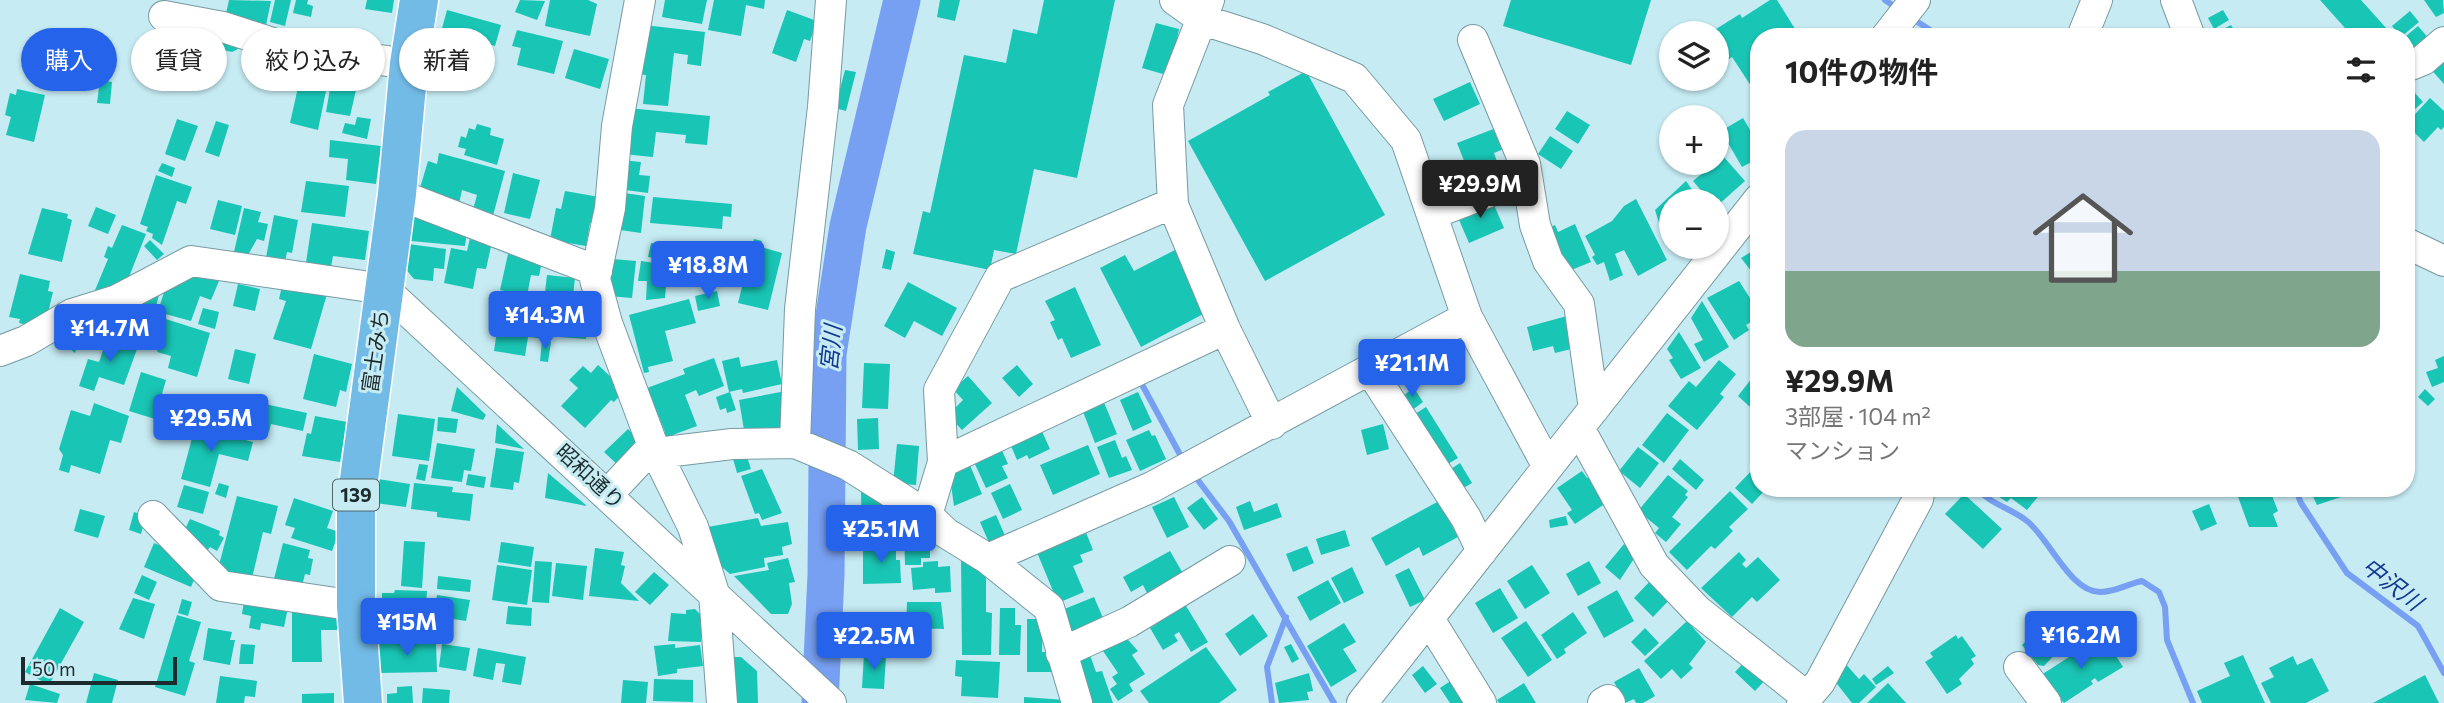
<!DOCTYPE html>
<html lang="ja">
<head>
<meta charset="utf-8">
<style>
  body { margin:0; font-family:Commissioner,"Noto Sans JP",sans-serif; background:#f6f6f6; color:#222; height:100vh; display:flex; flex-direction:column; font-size:26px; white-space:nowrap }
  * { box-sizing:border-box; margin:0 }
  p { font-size:23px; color:#767676 }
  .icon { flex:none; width:38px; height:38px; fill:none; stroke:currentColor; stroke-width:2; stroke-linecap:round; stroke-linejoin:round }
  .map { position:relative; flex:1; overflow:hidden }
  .drawer { position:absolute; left:1750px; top:28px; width:665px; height:469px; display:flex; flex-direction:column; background:#fff; border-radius:28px; box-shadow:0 2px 5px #0004 }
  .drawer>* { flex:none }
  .guide { position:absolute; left:21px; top:28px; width:665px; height:63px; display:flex; gap:14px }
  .tools { position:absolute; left:1659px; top:21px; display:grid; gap:14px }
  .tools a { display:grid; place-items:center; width:70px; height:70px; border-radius:50%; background:#fff; box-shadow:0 2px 5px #0004; font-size:35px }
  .scale { position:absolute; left:21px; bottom:18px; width:156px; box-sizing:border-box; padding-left:7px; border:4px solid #1c2b2d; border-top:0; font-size:19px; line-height:24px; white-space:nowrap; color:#1c2b2d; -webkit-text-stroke:5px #c6ebf3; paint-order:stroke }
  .price { position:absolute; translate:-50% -60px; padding:0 16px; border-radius:7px; background:#2563eb; color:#fff; font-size:23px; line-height:46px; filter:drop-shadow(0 2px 4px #0008) }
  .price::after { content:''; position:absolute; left:50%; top:42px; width:21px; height:16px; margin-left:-10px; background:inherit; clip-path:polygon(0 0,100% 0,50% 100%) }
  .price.on { background:#222; color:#fff }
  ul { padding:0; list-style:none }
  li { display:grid; align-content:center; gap:14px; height:371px; padding:0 35px }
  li+li { border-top:2px solid #e0e0e0 }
  li span { display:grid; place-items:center; height:217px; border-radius:21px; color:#555 }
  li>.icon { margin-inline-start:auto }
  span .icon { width:126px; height:126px; fill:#fffc; stroke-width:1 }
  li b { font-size:30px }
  h2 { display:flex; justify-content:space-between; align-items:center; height:84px; padding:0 35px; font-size:30px }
  .pill { padding:0 24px; border-radius:32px; background:#fff; box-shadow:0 2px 5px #0004; font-size:24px; line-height:63px }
  .pill.on { background:#2563eb; color:#fff }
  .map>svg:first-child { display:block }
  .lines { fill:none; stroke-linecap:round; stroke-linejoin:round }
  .stream { stroke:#78a0f2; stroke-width:6 }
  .river { stroke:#78a0f2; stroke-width:37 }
  .building { fill:#19c5b5 }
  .minor-casing { stroke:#779aa1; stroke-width:32 }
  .highway-casing { stroke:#fff; stroke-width:41 }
  .minor { stroke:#fff; stroke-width:30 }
  .highway { stroke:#73bbe7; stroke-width:38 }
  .labels { text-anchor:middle; stroke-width:6; stroke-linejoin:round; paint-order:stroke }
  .shield { fill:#c6ebf3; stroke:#4f6568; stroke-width:2 }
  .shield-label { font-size:19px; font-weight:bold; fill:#1c2b2d }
  .street-label { font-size:21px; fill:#1c2b2d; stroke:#c6ebf3 }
  .water-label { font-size:23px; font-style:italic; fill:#103793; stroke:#c6ebf3 }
</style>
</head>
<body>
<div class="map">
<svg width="2444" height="703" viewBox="0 0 2444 703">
  <rect width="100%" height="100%" fill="#c6ebf3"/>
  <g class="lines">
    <!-- stream -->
    <path class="stream" d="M1885,0L1898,9
      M1910,17L1941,37
      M1139,379L1183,460
      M1194,475L1229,521L1334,703
      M1977,488C1991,505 2011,508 2027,521C2049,538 2070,592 2100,592C2116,592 2127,584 2142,581L2159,592L2165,607L2167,640L2193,703
      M2295,488L2301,503L2347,573L2418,626L2444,673
      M1272,703L1267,667L1286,617"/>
    <!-- river -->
    <path class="river" d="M820,703L826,575L828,354L848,226L902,0"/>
  </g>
  <!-- building -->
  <path class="building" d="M229,0L271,1L265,30L224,22Z
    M275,0H291L285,26L270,22Z
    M296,0H308L307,4L313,6L311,17L293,13Z
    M367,0H394L392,13L365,9Z
    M520,0L545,1L537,20L515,12Z
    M550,0H588L597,4L590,36L545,26Z
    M665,0H707L702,24L662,17Z
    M714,0H765L764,9L746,5L741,36L708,30Z
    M940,0H960L955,21L937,17Z
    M1044,0H1115L1077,178L1034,169L1016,254L994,250L990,270L913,254L923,211L930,213L964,55L1006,63L1013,29L1037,34Z
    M1511,0H1651L1631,65L1503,26Z
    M1770,0H1777L1800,37H1759L1757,95L1732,57L1717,67L1719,35L1716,29L1740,14L1742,18Z
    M2320,0H2361L2387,29L2378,37H2353Z
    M2424,0H2443L2444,13L2436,17Z
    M447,10L501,25L495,46L477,41L464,86L429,76Z
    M787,10L817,21L810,41L804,39L796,62L772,53Z
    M2223,10L2229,20L2214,29L2208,18Z
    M2410,11L2419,22L2401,37L2392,26Z
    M160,23L239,38L238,49L232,52L219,49V56L188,50L182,89L146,82L148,72L152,73Z
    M1156,23L1179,29L1170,76L1142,68Z
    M644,25L705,32L701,66L687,64L688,55L674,53L668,106L643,104L646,75L638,74Z
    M2231,25L2238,37H2208Z
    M2418,26L2431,41L2406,56V36Z
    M517,30L563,41L554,74L517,65L521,48L512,46Z
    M574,49L609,59L600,89L565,78Z
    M2444,49V84L2427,65Z
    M305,56L319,59L312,88L326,91L318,130L290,123Z
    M329,64L355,65L353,76L359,77L350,116L326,112L330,89L324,88Z
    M845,70L856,72L846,111L835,108Z
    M1306,71L1385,215L1265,281L1188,141L1270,95L1268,92Z
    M100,80L112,82L110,104L97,103Z
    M1470,82L1480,104L1444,121L1433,99Z
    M2406,83L2423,102L2406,117Z
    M17,89L45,95L34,142L6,135L11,117L5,115L10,93L16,95Z
    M2430,98L2444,111V127L2441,130L2438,127L2424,142L2406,124Z
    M628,108L710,116L707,145L685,143L686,135L656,132L653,157L623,154Z
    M1567,111L1590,125L1578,144L1555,129Z
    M357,117L371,119L367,139L342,133L345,123L355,125Z
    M1743,118L1759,145V158L1742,167L1721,131Z
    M177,119L198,126L185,161L165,154Z
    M216,121L229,125L219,157L205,152Z
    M477,124L491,128L490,135L504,139L497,165L464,155L466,149L458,147L461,136L466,138L469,128L475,130Z
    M1496,128L1504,149L1494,153L1500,170L1472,181L1457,143Z
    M1550,136L1573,151L1561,169L1538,154Z
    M330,140L381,146L376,184L346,180L348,159L329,157Z
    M439,153L505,171L491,223L471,217L477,195L462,190L458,208L420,188L428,161L437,164Z
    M1723,156L1745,181L1717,206V201H1710L1693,181Z
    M621,160L641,162L639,175L650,176L648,193L618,189Z
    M162,163L175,168L172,177L158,171Z
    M513,173L540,180L530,219L504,213Z
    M156,175L192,187L186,204L177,201L162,245L152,238L153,234L146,231L148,227L140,224Z
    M306,181L349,186L345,217L301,212Z
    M1686,181L1697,197L1693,201H1671V226L1663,235L1655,210Z
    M565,191L605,198L600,224L590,223L586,246L550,240L556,208L561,209Z
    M624,193L645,196L641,233L620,230Z
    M653,197L732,204L731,217L723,216L722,229L650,223Z
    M1491,198L1504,228L1469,243L1456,213Z
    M1636,199L1667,260L1638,276L1624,250L1615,254L1623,275L1610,281L1604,262L1597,265L1592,257L1595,255L1585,236L1612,221L1624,206Z
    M218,200L242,206L235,235L210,229Z
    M96,207L116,215L108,234L88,226Z
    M42,208L68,214L67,218L72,220L62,262L28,254Z
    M244,208L261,212L258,222L268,224L264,241L257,239L248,255L234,252Z
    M412,209L467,231L465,246L411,241Z
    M274,215L298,220L292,253L287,252L284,267L265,263Z
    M312,223L369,231L365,260L333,256L330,273L305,269Z
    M1575,224L1591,262L1564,273L1541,231L1555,225L1558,232Z
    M122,225L146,234L123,292L108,286L106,291L93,295L108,259L104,257L108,246L112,248Z
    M470,238L492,242L486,269L477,268L473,289L444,283L451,248L467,251Z
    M754,239L762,241L761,247L782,253L768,310L738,303Z
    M150,240L164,254L157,260L144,246Z
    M651,243L664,245L662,259L648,257Z
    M408,244L446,249L444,269L434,268L433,281L414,279L404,267Z
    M1759,247V281L1741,258Z
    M886,249L895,252L891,270L882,268Z
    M1175,250L1207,312L1141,347L1100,268L1125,255L1134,271Z
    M508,254L542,261L539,276L531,275L527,296L500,290Z
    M612,259L636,261L632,298L608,296Z
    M707,259L708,281L677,283L676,261Z
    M641,261L662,264L661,273H667L665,298L646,300L647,281H638Z
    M189,269L219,281L211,300L200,296L191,321L158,312L169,275Z
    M20,274L50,281L48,291L53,292L44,329L19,323L20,319L9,317Z
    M547,275L575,278L572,305L544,301Z
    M1739,281L1759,312V317L1746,325L1749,330L1734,340L1707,298Z
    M283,282L327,294L311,349L273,339L286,301L279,299Z
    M908,282L957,308L942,336L914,321L905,338L884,326Z
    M238,284L260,289L255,311L233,306Z
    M1075,287L1101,345L1071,358L1062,338L1058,340L1050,322L1055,320L1045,301Z
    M717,291L720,306L698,311L695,296Z
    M146,292L159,295L155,310L143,307Z
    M689,299L696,323L665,331L673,361L648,367L649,372L644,373L629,315Z
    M1702,301L1729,347L1704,362L1694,344L1703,340L1691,318Z
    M501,302L543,308L538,338L528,337L525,356L494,351Z
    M203,308L219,312L215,329L198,324Z
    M549,308L595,312L594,330L587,329L586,339L546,336Z
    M118,311L129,315L121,335L102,332L95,349L80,344L93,313L114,322Z
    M153,315L210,333L197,377L168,368L171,356L157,352L160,344L146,340Z
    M1567,316L1575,348L1555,353L1553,346L1533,351L1527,327Z
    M83,323L75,353L58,338Z
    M1679,332L1701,368L1681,379L1669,360L1673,358L1667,349Z
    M108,336L133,344L132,347L137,349L124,385L99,377L94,391L79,386L88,359L99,362Z
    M542,340L551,342L548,362L540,361Z
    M235,349L256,354L249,384L228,379Z
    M314,354L352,364L346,392L340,390L336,407L303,399Z
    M2444,356V382L2432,387L2426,372L2438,368L2435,360Z
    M739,357L741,367L777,360L782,384L743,393L742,389L729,392L722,361Z
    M714,358L724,386L699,396L696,390L685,395L697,426L670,436L671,440L658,434L665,432L647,388L685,374L683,369Z
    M1719,360L1736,374L1720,394L1724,397L1697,430L1668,406L1689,381L1696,387Z
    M864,363L890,364L888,409L862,408Z
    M598,365L625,390L614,402L611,400L585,428L561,406L578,388L569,380L583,366L591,373Z
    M1017,365L1033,384L1019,397L1002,378Z
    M1759,369V405L1750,407L1738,396Z
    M141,372L166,380L155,419L129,411Z
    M968,376L992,403L962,430L948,415L963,400L953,389Z
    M457,387L486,415L483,420L451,411Z
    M1414,388L1423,402L1411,411L1401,397Z
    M2425,389L2435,399L2428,406L2418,397Z
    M786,391V428L745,436L739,400Z
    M730,392L736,410L727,413L726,408L720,410L716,397Z
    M1138,392L1152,422L1133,431L1120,400Z
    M1103,400L1117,434L1095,443L1082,409Z
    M94,403L129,416L121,443L110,440L100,474L71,465L69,473L59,470L63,455L59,449L71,410L90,416Z
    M260,403L307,413L303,431L271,424L269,432L254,428Z
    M1426,407L1458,458L1446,465L1415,414Z
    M209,410L252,421L248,436L200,424L203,415L207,416Z
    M1667,413L1689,430L1664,463L1642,445Z
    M398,414L435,419L429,461L392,456Z
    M315,416L347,422L340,462L302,456L307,433L311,434Z
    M438,417L458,419L456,433L437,431Z
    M878,418L879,449L858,450L857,419Z
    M497,424L524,449L495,443Z
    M1383,424L1389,449L1367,455L1361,430Z
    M195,427L253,442L248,461L219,454L210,487L181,479Z
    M1040,427L1050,449L1029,459L1027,455L1017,460L1009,441Z
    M628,429L644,445L621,468L604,452Z
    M1149,430L1152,436L1155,435L1166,459L1140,471L1126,440Z
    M1115,440L1122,458L1126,456L1132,470L1109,478L1097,447Z
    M437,443L475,449L471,471L464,470L462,482L431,478Z
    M897,444L919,446L916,485L893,483Z
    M1088,445L1100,474L1053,495L1040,465Z
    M1000,446L1008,464L1002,466L1008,478L986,488L974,462Z
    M1638,447L1659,463L1640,488L1619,471Z
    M496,448L524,452L519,483L514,482L513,490L490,487Z
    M745,451L751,469L737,473L732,455Z
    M1680,459L1704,480L1696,490L1672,469Z
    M969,463L982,494L954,506L949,471Z
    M1460,463L1472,483L1460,490L1448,471Z
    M419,464L428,465L425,481L416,479Z
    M762,469L782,513L762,520L759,513L755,514L741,476Z
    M1753,469L1759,474V488H1767L1752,504L1735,488Z
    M1582,471L1587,478L1592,475L1609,501L1575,524L1567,513L1572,510L1557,488Z
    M548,473L587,506L545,498Z
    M468,474L486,477L484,488L466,485Z
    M1668,475L1688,491L1685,495L1688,497L1672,517L1681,524L1666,542L1655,533L1659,528L1638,511Z
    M378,479L410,484L406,507L375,503Z
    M219,483L229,486L226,498L215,494Z
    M414,483L453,487L452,492L473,494L470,521L437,517V512L411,509Z
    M1010,484L1022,510L1003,519L991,493Z
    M184,485L209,492L203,514L177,507Z
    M1985,488H2045L2027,510L2011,498L2007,502Z
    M2241,488H2269L2278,511L2273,514L2278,527H2249L2237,494L2242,492Z
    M2309,488H2340L2344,496L2317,505Z
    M861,490L885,499L889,543L862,544Z
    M1730,491L1748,509L1729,527L1733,531L1715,549L1711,546L1687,570L1669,552Z
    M1964,494L2002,529L1983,549L1945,514Z
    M237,496L278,506L271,534L263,532L252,578L217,573Z
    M1174,497L1189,527L1167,538L1152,507Z
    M1202,497L1218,519L1204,530L1187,508Z
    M294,498L333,511L327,528L339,532L332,551L291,538L295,528L285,525Z
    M1250,501L1254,512L1277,503L1282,517L1244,530L1236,507Z
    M1439,501L1458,537L1423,556L1419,547L1386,566L1371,538Z
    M2209,504L2217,524L2201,531L2192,511Z
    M80,509L105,516L98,538L74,531Z
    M134,512L146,516L141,534L129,530Z
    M996,515L1006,538L990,545L980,522Z
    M175,516L186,527L190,519L220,531L219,535L224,538L217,551L210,547L203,556L167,524Z
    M1566,516L1568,525L1550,528L1549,520Z
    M758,518L761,526L788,522L792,544L782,547L783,555L764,558L765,567L730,574L708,555L702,528Z
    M904,527H925V543L930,542V558H921V565H905Z
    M1085,530L1093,550L1080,555L1083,562L1073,566L1084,592L1058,603L1036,550Z
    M1345,530L1350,546L1321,555L1316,539Z
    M404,541L425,542L422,588L401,586Z
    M501,542L534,547L531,567L498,562Z
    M154,543L176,552L196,575L191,587L144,567Z
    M283,543L310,550L308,558L313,559L310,575L305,574L301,590L273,583Z
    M1624,544L1637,554L1620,580L1605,567Z
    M896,545V560H900L901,583L863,584V546Z
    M1307,546L1314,563L1293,572L1286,554Z
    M595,548L624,552L621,565L625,566L621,583L639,601L589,596Z
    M1170,551L1185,577L1149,597L1143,585L1131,592L1123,577Z
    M1739,552L1746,560L1742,564L1746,568L1758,557L1780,580L1757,602L1752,597L1732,617L1701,588Z
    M961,556L986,570V612L992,613L991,655H962Z
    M788,558L795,582L789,583L792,604L788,614H771L734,576L769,570L767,563Z
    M535,561L552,562L549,603L532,602Z
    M938,561V567L950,566L951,592L935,593V588L913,590L911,568L923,567V562Z
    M1589,561L1601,583L1578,596L1566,574Z
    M556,563L587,566L583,600L552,596Z
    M497,565L532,570L527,605L492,600Z
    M1532,565L1550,593L1525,609L1507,581Z
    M1352,567L1364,593L1344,603L1331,578Z
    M1409,568L1425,600L1410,607L1395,575Z
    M654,572L669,585L650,605L635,592Z
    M142,575L157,582L149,600L134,593Z
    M438,576L471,580L470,592L437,589Z
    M1653,578L1672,597L1653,617L1634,598Z
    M1328,580L1341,603L1310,621L1297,597Z
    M1500,588L1518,618L1493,633L1475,603Z
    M395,590L427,591L425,621L382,620V593H394Z
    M1617,590L1634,621L1604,638L1587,607Z
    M245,595L289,603L284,627L261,623L260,630L249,628L251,616L242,614Z
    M437,595L470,600L466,621L434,616Z
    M1094,597L1106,625L1068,641L1057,612Z
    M133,598L155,604L144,639L119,629Z
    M182,599L192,602L188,616L178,613Z
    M1183,601L1208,642L1191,652L1179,632L1174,635L1178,641L1163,650L1150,628L1158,623L1155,618Z
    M907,602H941L944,629L906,628Z
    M508,606L532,608L531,626L506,624Z
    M60,608L84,622L49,685L25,672Z
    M1000,608H1015V625H1021L1020,655H999Z
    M292,609H340V630H321L322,662H292Z
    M695,609L704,618L701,642L668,641L671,613L686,614V610Z
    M1573,612L1587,633L1564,649L1566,653L1557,659L1541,635Z
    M1253,614L1268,636L1240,656L1225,634Z
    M177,615L201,622L189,661L195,663L185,696L155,687Z
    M1027,619H1043L1042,652H1051V672H1027Z
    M1526,621L1552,660L1528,677L1501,638Z
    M1687,621L1706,642L1689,664L1693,668L1681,679L1672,669L1661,679L1644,661Z
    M1344,623L1356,642L1343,649L1357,671L1331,687L1307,646Z
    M2043,624L2065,644L2044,666L2038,665L2022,645Z
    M208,628L232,632L230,640H235L230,665L203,660Z
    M1645,628L1659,643L1645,656L1631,642Z
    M1122,633L1138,651L1132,655L1145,674L1129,684L1133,691L1118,701L1110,689L1117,684L1112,677L1118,673L1101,648Z
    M1956,635L1958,639L1962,636L1976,656L1971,659L1974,664L1959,679L1962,684L1947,694L1925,662L1933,657L1930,653Z
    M2106,640L2123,667L2098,682L2095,678L2091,681L2093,684L2064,703L2053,691L2035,679L2089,644L2092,649Z
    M436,643L437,672L378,673V644Z
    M241,644L255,645L253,664H239Z
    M442,644L470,648L466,671L439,667Z
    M675,644V648L700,645L703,666L677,669V673L658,676L654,646Z
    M1291,644L1299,659L1292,663L1284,647Z
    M1206,647L1237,690L1219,703H1149L1140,691Z
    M478,648L526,657L521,685L502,682L505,664L496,663L493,680L473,676Z
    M864,654L886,655L884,689L862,688Z
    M1090,655L1096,672L1102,671L1113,703H1086L1071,661Z
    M2243,655L2265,703H2202L2197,691L2230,676L2224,663Z
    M2293,656L2297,665L2312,658L2329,691L2306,703H2271L2261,683L2274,677L2269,668Z
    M729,657H741L757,671L758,703H731Z
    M1749,657L1769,676L1755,691L1735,672Z
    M956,660L1000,662L998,698L961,696L962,677L955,676Z
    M1844,662L1859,679L1864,674L1876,687L1859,703H1852L1830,675Z
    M1423,666L1437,684L1425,693L1412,675Z
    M1888,666L1894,673L1876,685L1872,679Z
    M1639,668L1655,696L1643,703H1636L1634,699L1625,703L1614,682Z
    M94,673L118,680L112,703H86Z
    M1309,673L1313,691L1307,692L1309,700L1279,703L1275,683Z
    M2425,675L2439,703H2373Z
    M220,676L257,681L255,697L245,696L244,703H216Z
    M1458,676L1469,703H1450L1440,688Z
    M654,679L693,680V702L653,701Z
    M623,680L648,682L646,703H621Z
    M1524,683L1536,703H1499L1497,700Z
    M1888,683L1906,703H1867Z
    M30,684L60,694L57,703L25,700Z
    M412,686L413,703H387V694L397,693V687Z
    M423,688L450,690L449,703H422Z
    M334,693V703H302V694Z
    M1024,697L1065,700V703H1024Z"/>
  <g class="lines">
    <defs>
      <path id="minor" d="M831,0L823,107L800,309L795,443L848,465L927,515L946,533L988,559L1049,608L1077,703
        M1175,0L1203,20L1262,39L1354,78L1406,140L1467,317L1548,467
        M1209,0L1168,105L1173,205L1225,329L1272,424
        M2176,0L2190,37
        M164,16L223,27L285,47L409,64
        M1886,37L1915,0
        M2082,37L2097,0
        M1473,40L1525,164L1535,225L1548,261L1579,304L1594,409
        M2406,67L2423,60L2444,42
        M397,194L597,271
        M1432,214L1525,178
        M2406,243L2444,261
        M0,351L26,341L72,314L117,300L191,261L384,289L831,703
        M1370,370L1466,518L1482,551
        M1579,428L1654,565L1697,610L1807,697
        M653,446L693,527L714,593L722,703
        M657,453L732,444L795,443
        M943,462L1225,329
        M608,494L653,446L607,323L595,279L610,208L617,126L640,0
        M927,515L943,462L939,390L1000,277L1173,203
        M153,516L221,586L356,606
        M988,559L1152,487L1467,317
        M1429,619L1481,703
        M1061,653L1129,622L1230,561
        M2019,667L2046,703
        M1362,703L1759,199
        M1603,703L1608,700L1610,703
        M1802,703L1820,682L1918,499L1920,488"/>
      <path id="highway" d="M363,703L356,606V502L397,194L409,64L419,0"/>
    </defs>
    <!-- minor casing -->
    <use href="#minor" class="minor-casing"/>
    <!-- highway casing -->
    <use href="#highway" class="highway-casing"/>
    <!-- minor -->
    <use href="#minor" class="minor"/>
    <!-- highway -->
    <use href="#highway" class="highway"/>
  </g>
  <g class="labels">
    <!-- shield labels -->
    <rect class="shield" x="333" y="479.5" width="46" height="31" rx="5"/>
    <g class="shield-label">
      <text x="356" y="502">139</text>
    </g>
    <!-- street labels -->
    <g class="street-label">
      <text transform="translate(376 351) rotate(-82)" y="7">富士みち</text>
      <text transform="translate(590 477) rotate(43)" y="7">昭和通り</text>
    </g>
    <!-- water labels -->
    <g class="water-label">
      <text transform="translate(831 348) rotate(-84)" y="8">宮川</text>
      <text transform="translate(2392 584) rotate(38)" y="8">中沢川</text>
    </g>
  </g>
</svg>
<div class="tools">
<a><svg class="icon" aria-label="layers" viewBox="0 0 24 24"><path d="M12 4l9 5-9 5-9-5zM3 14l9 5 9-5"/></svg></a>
<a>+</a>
<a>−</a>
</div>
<div class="scale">50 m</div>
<b class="price on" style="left:1480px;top:220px">¥29.9M</b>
<b class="price" style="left:708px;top:301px">¥18.8M</b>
<b class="price" style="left:545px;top:351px">¥14.3M</b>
<b class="price" style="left:110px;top:364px">¥14.7M</b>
<b class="price" style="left:1412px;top:399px">¥21.1M</b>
<b class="price" style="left:211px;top:454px">¥29.5M</b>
<b class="price" style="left:881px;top:565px">¥25.1M</b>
<b class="price" style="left:407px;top:658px">¥15M</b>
<b class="price" style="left:2081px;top:671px">¥16.2M</b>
<b class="price" style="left:874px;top:672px">¥22.5M</b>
<div class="guide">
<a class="pill on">購入</a>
<a class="pill">賃貸</a>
<a class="pill">絞り込み</a>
<a class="pill">新着</a>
</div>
<section class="drawer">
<h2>10件の物件<svg class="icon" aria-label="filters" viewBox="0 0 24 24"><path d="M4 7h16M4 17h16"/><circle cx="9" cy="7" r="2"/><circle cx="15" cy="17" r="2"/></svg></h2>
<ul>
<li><span style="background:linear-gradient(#c9d6e8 65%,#7fa58c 0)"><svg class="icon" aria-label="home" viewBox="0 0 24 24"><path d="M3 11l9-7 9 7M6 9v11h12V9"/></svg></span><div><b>¥29.9M</b><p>3部屋 · 104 m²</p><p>マンション</p></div></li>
</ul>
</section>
</div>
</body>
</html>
